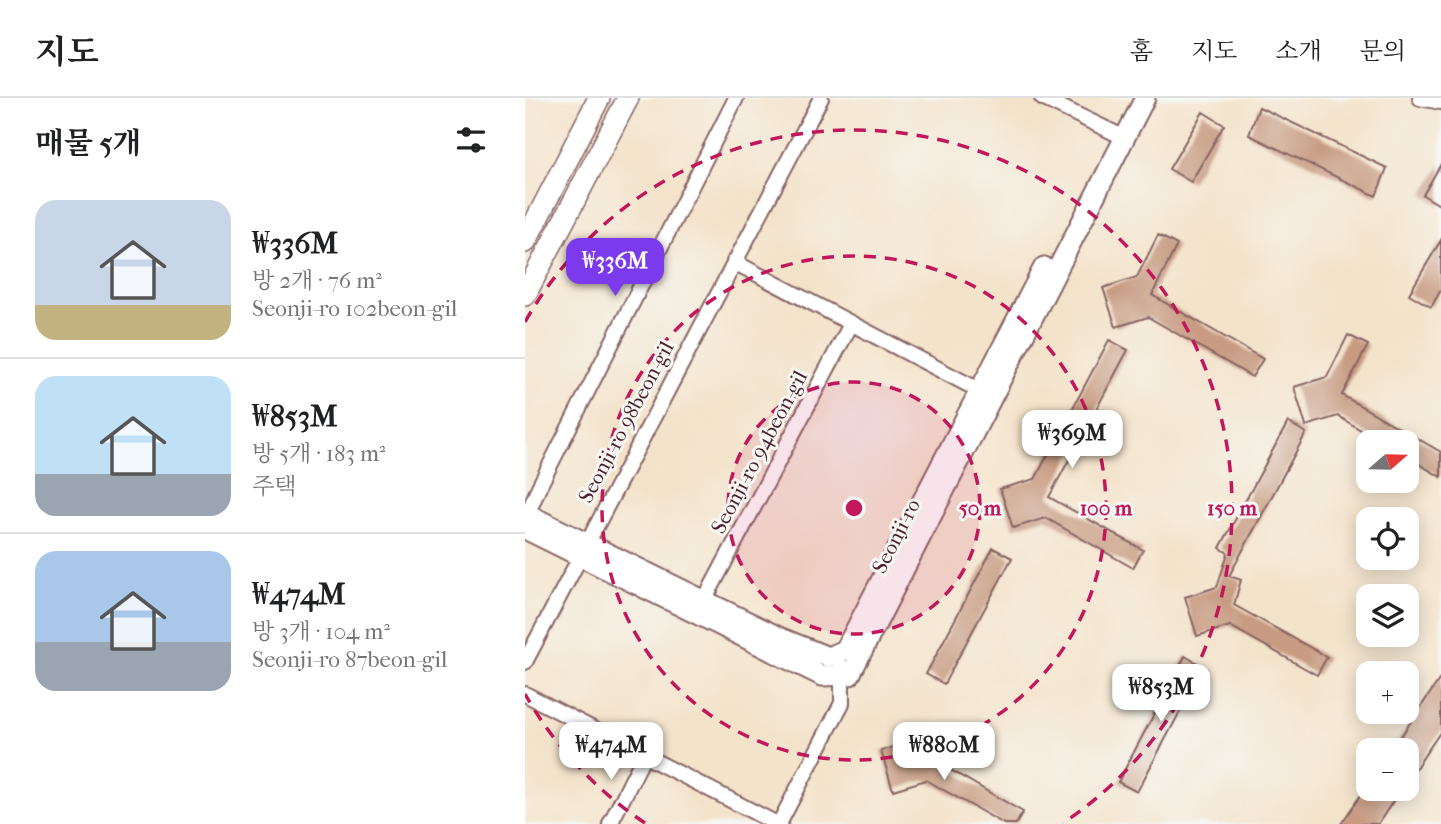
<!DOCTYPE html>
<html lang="ko">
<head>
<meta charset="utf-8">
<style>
  body { margin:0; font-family:"IM FELL French Canon","Noto Serif KR",serif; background:#f6f6f6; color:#202124; height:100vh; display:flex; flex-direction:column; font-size:26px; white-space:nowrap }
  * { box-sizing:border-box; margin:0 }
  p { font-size:23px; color:#757577 }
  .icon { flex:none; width:38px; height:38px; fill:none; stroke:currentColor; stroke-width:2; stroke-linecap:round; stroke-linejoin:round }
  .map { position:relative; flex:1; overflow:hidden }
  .panel { display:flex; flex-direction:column; background:#fff; width:525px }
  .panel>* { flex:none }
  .needle { width:46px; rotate:70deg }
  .controls { position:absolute; left:831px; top:332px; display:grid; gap:14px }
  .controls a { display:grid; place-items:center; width:63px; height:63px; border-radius:14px; background:#fff; box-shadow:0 4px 18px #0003; font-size:35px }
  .price { position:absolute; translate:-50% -60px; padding:0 16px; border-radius:14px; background:#fff; color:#222; font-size:23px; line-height:46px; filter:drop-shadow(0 2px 4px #0008) }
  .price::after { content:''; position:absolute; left:50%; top:42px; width:21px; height:16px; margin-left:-10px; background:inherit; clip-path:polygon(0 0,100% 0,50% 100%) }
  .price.selected { background:#7c3aed; color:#fff }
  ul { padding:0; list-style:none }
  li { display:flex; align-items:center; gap:21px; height:175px; padding:0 35px }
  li+li { border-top:2px solid #e0e0e0 }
  li span { display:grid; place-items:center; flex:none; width:196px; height:140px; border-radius:21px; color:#555 }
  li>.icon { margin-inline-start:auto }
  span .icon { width:84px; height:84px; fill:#fffc; stroke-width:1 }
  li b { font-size:30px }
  h2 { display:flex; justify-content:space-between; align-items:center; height:84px; padding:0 35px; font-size:30px }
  header { display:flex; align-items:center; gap:42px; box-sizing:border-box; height:98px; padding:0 35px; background:#fff; border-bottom:2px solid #e0e0e0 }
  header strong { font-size:33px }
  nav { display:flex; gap:38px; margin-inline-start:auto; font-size:24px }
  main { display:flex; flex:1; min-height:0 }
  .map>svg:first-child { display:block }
  .building { fill:#c89b82 }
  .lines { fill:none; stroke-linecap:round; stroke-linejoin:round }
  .minor-casing { stroke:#866463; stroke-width:18 }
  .tertiary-casing { stroke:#866463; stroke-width:23 }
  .secondary-casing { stroke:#866463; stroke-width:24 }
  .minor { stroke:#fff; stroke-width:14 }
  .tertiary { stroke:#fff; stroke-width:19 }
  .secondary { stroke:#fff; stroke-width:21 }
  .ring { fill:none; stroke:#c2185b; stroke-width:3.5; stroke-dasharray:12 9 }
  .labels { text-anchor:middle; stroke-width:6; stroke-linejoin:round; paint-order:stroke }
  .street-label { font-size:21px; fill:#4a1f2b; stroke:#f6f6f2 }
  .centre { fill:#c2185b; stroke:#f6f6f2; stroke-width:3.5 }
  .ring-label { font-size:21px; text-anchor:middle; font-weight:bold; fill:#c2185b; stroke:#f6f6f2; stroke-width:6; stroke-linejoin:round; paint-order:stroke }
</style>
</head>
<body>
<header>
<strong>지도</strong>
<nav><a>홈</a><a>지도</a><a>소개</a><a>문의</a></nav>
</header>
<main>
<section class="panel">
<h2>매물 5개<svg class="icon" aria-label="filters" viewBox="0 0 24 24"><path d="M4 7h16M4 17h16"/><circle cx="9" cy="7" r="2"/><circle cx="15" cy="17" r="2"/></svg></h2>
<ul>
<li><span style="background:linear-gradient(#c9d6e8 75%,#c2b280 0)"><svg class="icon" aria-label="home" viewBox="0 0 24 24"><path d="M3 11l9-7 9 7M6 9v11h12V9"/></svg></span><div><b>₩336M</b><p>방 2개 · 76 m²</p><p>Seonji-ro 102beon-gil</p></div></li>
<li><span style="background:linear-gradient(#bfe0f5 70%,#9aa5b1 0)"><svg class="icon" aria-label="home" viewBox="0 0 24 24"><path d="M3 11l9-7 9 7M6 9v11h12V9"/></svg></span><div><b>₩853M</b><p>방 5개 · 183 m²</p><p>주택</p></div></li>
<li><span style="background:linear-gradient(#a9c7e8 65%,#9aa5b1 0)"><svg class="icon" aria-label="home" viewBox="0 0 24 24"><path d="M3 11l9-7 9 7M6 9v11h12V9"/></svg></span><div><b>₩474M</b><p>방 3개 · 104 m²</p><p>Seonji-ro 87beon-gil</p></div></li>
</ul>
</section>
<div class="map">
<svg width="916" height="726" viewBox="0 0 916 726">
  <rect width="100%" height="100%" fill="#f6f6f2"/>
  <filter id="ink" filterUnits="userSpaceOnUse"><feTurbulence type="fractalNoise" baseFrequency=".0143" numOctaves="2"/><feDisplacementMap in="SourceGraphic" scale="14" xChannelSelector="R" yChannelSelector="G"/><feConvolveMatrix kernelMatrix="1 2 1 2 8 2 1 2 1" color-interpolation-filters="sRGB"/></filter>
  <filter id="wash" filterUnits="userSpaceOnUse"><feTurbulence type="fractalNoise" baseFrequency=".00686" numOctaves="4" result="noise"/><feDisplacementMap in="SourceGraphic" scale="28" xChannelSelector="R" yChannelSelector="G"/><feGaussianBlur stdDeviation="1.57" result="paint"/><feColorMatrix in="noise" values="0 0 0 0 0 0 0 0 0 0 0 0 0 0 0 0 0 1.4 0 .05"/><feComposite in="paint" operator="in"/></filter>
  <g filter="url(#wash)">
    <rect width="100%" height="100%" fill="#f4e3cb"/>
    <g id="blocks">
      <!-- building -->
      <path class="building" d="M734,9L862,70L851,98L724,37Z
        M678,14L699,27L666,84L644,71Z
        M916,66V108L898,97Z
        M633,137L652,147L627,197L738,261L727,279L623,219L591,229L578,190L612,179Z
        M916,142V192L906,209L884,196Z
        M823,237L843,247L817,297L916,354V379L882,359V345H857L813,318L781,328L769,289L802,279Z
        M584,242L603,252L524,399L618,452L608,470L521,420L488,430L475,391L510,381Z
        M763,324L781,335L704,478L716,482L709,507L802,559L792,577L705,528L672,538L660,499L692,489L703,455L695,450Z
        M468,450L487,460L419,586L401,576Z
        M660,558L679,569L612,694L593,684Z
        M916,579V633L882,683V653H866Z
        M375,647L377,653L395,647L398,656L498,714L491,726H479L401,682L368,692L356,653Z
        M840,691H876L853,726H816Z"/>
    </g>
  </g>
  <g filter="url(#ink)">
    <use href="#blocks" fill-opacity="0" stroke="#866463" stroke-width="2"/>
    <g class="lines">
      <defs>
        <path id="minor" d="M517,0L600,40
          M895,0L916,4
          M209,164L463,297
          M0,422L14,389L211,0
          M179,503L326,226
          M0,564L296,0
          M0,596L252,726
          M85,726L119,658
          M254,726L317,605V578L312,555"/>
        <path id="tertiary" d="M0,415L256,540L303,559L320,552L519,169
          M0,431L297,578L325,577L620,0"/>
        <path id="secondary" d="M0,144L74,0
          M0,197L103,0"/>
      </defs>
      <!-- minor casing -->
      <use href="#minor" class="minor-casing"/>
      <!-- tertiary casing -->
      <use href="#tertiary" class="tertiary-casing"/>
      <!-- secondary casing -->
      <use href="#secondary" class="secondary-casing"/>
      <!-- minor -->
      <use href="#minor" class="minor"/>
      <!-- tertiary -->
      <use href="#tertiary" class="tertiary"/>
      <!-- secondary -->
      <use href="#secondary" class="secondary"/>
    </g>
  </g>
  <!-- distance rings -->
  <circle cx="329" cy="410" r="126" fill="#c2185b" fill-opacity=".12"/>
  <g class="ring">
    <circle cx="329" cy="410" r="126"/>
    <circle cx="329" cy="410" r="252"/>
    <path d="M120 725A378 378 0 0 1 0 596M0 224A378 378 0 1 1 538 725"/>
  </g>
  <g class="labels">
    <!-- street labels -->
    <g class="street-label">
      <text transform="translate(101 324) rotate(-62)" y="7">Seonji-ro 98beon-gil</text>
      <text transform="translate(234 354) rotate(-62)" y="7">Seonji-ro 94beon-gil</text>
      <text transform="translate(371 438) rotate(-63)" y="7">Seonji-ro</text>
    </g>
  </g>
  <circle cx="329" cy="410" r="10" class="centre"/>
  <g class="ring-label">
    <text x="455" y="417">50 m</text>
    <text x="581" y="417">100 m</text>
    <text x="707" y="417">150 m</text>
  </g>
</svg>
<div class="controls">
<a><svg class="needle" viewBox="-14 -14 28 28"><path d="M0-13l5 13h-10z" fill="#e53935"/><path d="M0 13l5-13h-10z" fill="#757577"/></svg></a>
<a><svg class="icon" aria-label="locate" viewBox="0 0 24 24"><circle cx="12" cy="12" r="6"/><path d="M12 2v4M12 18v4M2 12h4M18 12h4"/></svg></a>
<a><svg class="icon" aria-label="layers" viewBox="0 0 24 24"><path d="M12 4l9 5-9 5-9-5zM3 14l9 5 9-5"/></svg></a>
<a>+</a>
<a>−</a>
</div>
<b class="price selected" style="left:90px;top:200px">₩336M</b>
<b class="price" style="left:547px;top:372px">₩369M</b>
<b class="price" style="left:636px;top:626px">₩853M</b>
<b class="price" style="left:86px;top:684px">₩474M</b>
<b class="price" style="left:419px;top:684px">₩880M</b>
</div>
</main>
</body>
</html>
